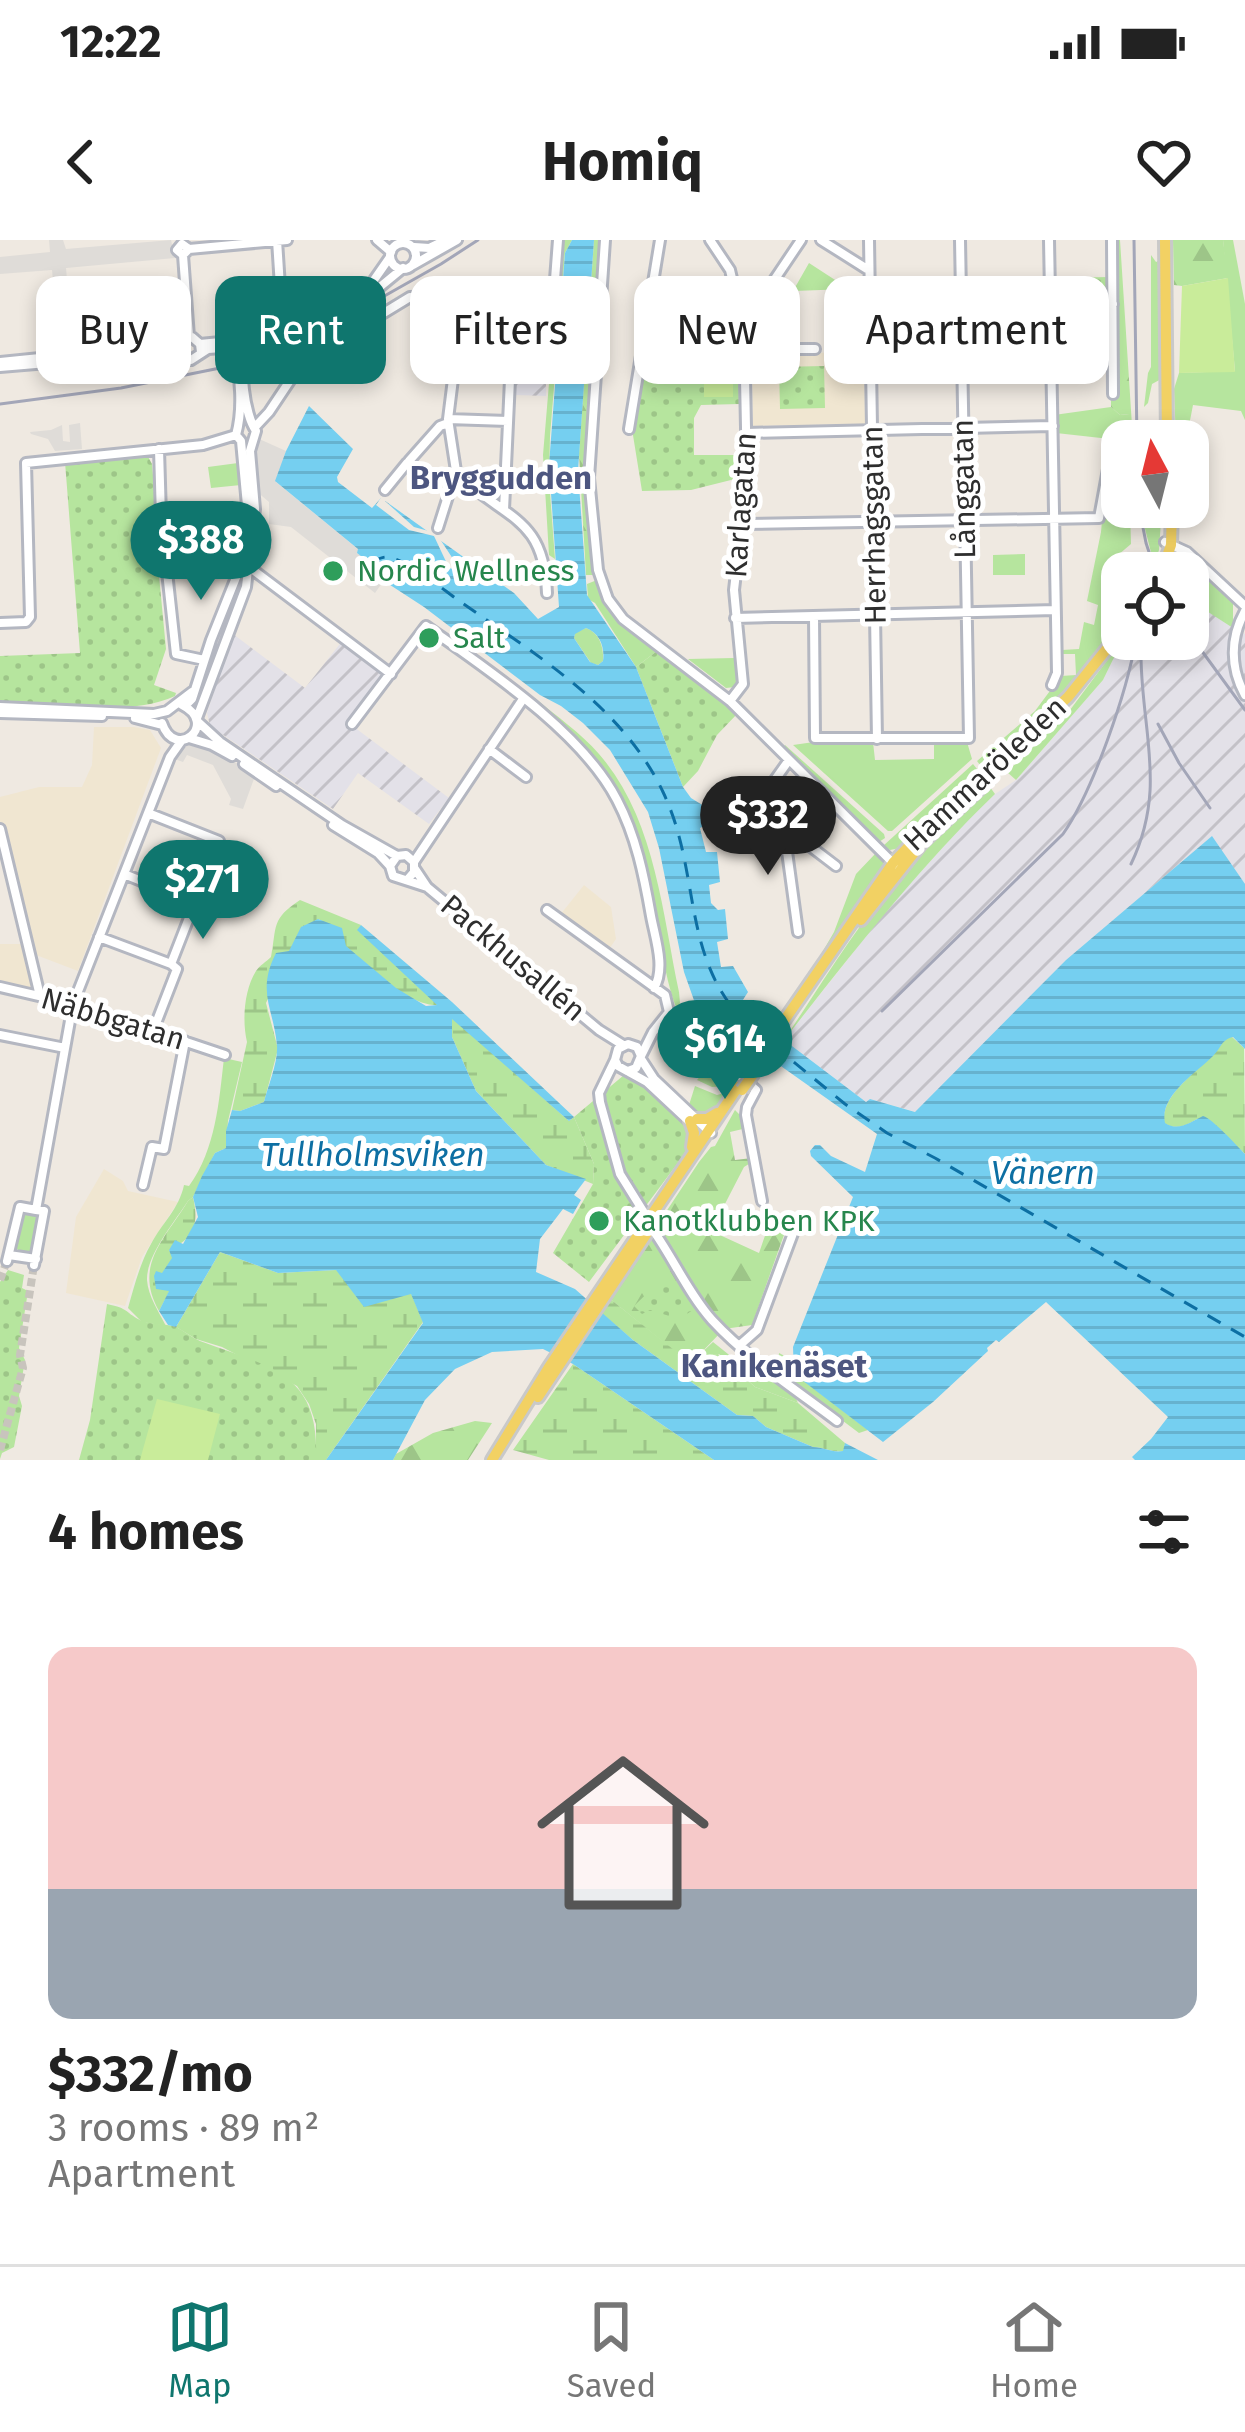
<!DOCTYPE html>
<html lang="en">
<head>
<meta charset="utf-8">
<style>
  body { margin:0; font-family:"Fira Sans",sans-serif; background:#f2f2f2; color:#222; height:100vh; display:flex; flex-direction:column; font-size:45px; white-space:nowrap }
  * { box-sizing:border-box; margin:0 }
  p { font-size:39px; color:#767676 }
  .icon { flex:none; width:66px; height:66px; fill:none; stroke:currentColor; stroke-width:2; stroke-linecap:round; stroke-linejoin:round }
  .map { position:relative; height:1220px; overflow:hidden }
  .sheet { display:flex; flex-direction:column; background:#fff; flex:1 }
  .sheet>* { flex:none }
  .banner { position:absolute; left:36px; top:36px; width:1173px; height:108px; display:flex; gap:24px }
  .needle { width:78px; rotate:353deg }
  .fabs { position:absolute; left:1101px; top:180px; display:grid; gap:24px }
  .fabs a { display:grid; place-items:center; width:108px; height:108px; border-radius:24px; background:#fff; box-shadow:0 6px 18px #0003; font-size:60px }
  .price { position:absolute; translate:-50% -102px; padding:0 27px; border-radius:42px; background:#0f766e; color:#fff; font-size:39px; line-height:78px; filter:drop-shadow(0 3px 6px #0008) }
  .price::after { content:''; position:absolute; left:50%; top:72px; width:36px; height:27px; margin-left:-18px; background:inherit; clip-path:polygon(0 0,100% 0,50% 100%) }
  .price.active { background:#222; color:#fff }
  ul { padding:0; list-style:none }
  li { display:grid; align-content:center; gap:24px; height:636px; padding:0 48px }
  li span { display:grid; place-items:center; height:372px; border-radius:24px; color:#555 }
  li>.icon { margin-inline-start:auto }
  span .icon { width:216px; height:216px; fill:#fffc; stroke-width:1 }
  li b { font-size:51px }
  h2 { display:flex; justify-content:space-between; align-items:center; height:144px; padding:0 48px; font-size:51px }
  .pill { padding:0 42px; border-radius:24px; background:#fff; box-shadow:0 6px 18px #0003; font-size:42px; line-height:108px }
  .pill.active { background:#0f766e; color:#fff }
  .status { display:flex; justify-content:space-between; align-items:center; height:84px; padding:0 60px; background:#fff; direction:ltr }
  .status svg { height:33px; fill:currentColor }
  header { display:flex; justify-content:space-between; align-items:center; height:156px; padding:0 48px; background:#fff; font-size:54px; font-weight:700 }
  .tabs { display:flex; justify-content:space-around; align-items:center; height:168px; border-top:3px solid #e0e0e0; background:#fff; font-size:33px; color:#767676 }
  .tabs a { display:grid; justify-items:center; gap:6px }
  .tabs .active { color:#0f766e }
  .map>svg:first-child { display:block }
  .industrial { fill:url(#industrial-furrows) }
  .education { fill:#f0e6d1 }
  .grass { fill:#b6e59e }
  .forest { fill:url(#forest-firs) }
  .wetland { fill:url(#wetland-marsh) }
  .park { fill:url(#park-dots) }
  .pitch { fill:#c9ec9a }
  .plaza { fill:#dfdcd8 }
  .water { fill:url(#water-rules); fill-rule:evenodd }
  .pier { fill:#efe9e1 }
  .lines { fill:none; stroke-linecap:round; stroke-linejoin:round }
  .ferry { stroke:#0d6fa3; stroke-width:3; stroke-dasharray:15 12; stroke-linecap:butt }
  .minor-tunnel { stroke:#c8c4bd; stroke-width:8; stroke-dasharray:8 4; stroke-linecap:butt }
  .minor-casing { stroke:#b4b7c1; stroke-width:14 }
  .major-casing { stroke:#c9c9c9; stroke-width:16 }
  .minor { stroke:#fff; stroke-width:8 }
  .major { stroke:#f2d163; stroke-width:10 }
  .rail { stroke:#a3a6b8; stroke-width:3 }
  .major-bridge-casing { stroke:#c9c9c9; stroke-width:16; stroke-linecap:butt }
  .major-bridge { stroke:#f2d163; stroke-width:10 }
  .leisure-dot { fill:#2e9e5b; stroke:#fff; stroke-width:4.5 }
  .labels { text-anchor:middle; stroke-width:10; stroke-linejoin:round; paint-order:stroke }
  .street-label { font-size:30px; fill:#2e2e2e; stroke:#fff }
  .leisure-label { font-size:30px; fill:#27864d; stroke:#fff; text-anchor:start }
  .neighbourhood-label { font-size:33px; font-weight:bold; fill:#4d5680; stroke:#fff }
  .water-label { font-size:33px; font-style:italic; fill:#0d6fa3; stroke:#fff }
</style>
</head>
<body>
<div class="status"><b>12:22</b><svg viewBox="0 0 49 12"><path d="M0 12V9h3v3zM5 12V6h3v6zM10 12V3h3v9zM15 12V0h3v12zM26 1h20v11H26zM47 4h2v5h-2z"/></svg></div>
<header><svg class="icon" aria-label="back" viewBox="0 0 24 24"><path d="M15 5l-7 7 7 7"/></svg>Homiq<svg class="icon" aria-label="heart" viewBox="0 0 24 24"><path d="M12 20l-8-8c-3-5 5-10 8-4 3-6 11-1 8 4z"/></svg></header>
<div class="map">
<svg width="1245" height="1220" viewBox="0 0 1245 1220">
  <defs>
    <pattern id="industrial-furrows" width="10" height="10" patternUnits="userSpaceOnUse" patternTransform="scale(3)"><rect width="10" height="10" fill="#e3e1e8"/><path d="M-1 1l2-2M0 10L10 0M9 11l2-2" fill="none" stroke="#c3c1c7"/></pattern>
    <pattern id="forest-firs" width="22" height="20" patternUnits="userSpaceOnUse" patternTransform="scale(3)"><rect width="22" height="20" fill="#b6e59e"/><path d="M5 1l3.5 6h-7zM16 11l3.5 6h-7z" fill="#9dc588"/></pattern>
    <pattern id="wetland-marsh" width="20" height="14" patternUnits="userSpaceOnUse" patternTransform="scale(3)"><rect width="20" height="14" fill="#b6e59e"/><path d="M1 5h8M5 5V1M11 12h8M15 12V8" fill="none" stroke="#9dc588"/></pattern>
    <pattern id="park-dots" width="8" height="8" patternUnits="userSpaceOnUse" patternTransform="scale(3)"><rect width="8" height="8" fill="#b6e59e"/><path d="M2 2h.1M6 6h.1" fill="none" stroke="#9dc588" stroke-width="1.8" stroke-linecap="round"/></pattern>
    <pattern id="water-rules" width="6" height="5" patternUnits="userSpaceOnUse" patternTransform="scale(3)"><rect width="6" height="5" fill="#75cff0"/><path d="M0 2.5h6" fill="none" stroke="#66b2ce"/></pattern>
  </defs>
  <rect width="100%" height="100%" fill="#efe9e1"/>
  <!-- industrial -->
  <path class="industrial" d="M516,135L546,137V156L515,155Z
    M1188,359L1245,394V644L1211,597L1066,720L916,872L870,859L866,862L784,800L890,666L962,586L995,554L1016,540L1103,440L1123,399H1188Z
    M233,394L305,448L343,400L391,434L354,487L449,558L429,584L358,533L333,569L210,486L207,473Z"/>
  <!-- education -->
  <path class="education" d="M864,112L865,184L753,186L752,114Z
    M94,487H134L150,490L161,508L78,731L36,715L0,581V557L39,547H82L92,525Z
    M584,645L611,667L616,699L607,712L560,675Z
    M0,704H27L39,754L0,745Z
    M104,929L123,941L128,951L178,962L142,1017L125,1066L66,1053L76,977Z"/>
  <!-- grass -->
  <path class="grass" d="M561,0H572L565,13L550,196L549,239L555,319L549,315L543,215Z
    M1223,0H1233L1245,64V180L1241,171L1193,165L1186,201H1176L1174,149L1179,133L1235,131Z
    M1151,15L1156,22L1162,19L1163,138L1152,144L1148,163L1144,167L1148,133L1151,127Z
    M809,23L849,49L793,51Z
    M1111,167L1120,175L1129,174V201H1122V267H1130L1131,304L1118,315L1130,331V333H1122V380L1100,413L1065,454L983,529L977,521L1035,471L1061,436L1076,435L1075,414H1061L1062,410L1079,409L1084,382L1094,385L1098,365L1087,361L1101,292L1110,199L1056,193L1054,175Z
    M238,223L241,245L211,248L208,227Z
    M1142,267H1162L1159,310L1154,324L1143,281Z
    M1025,314V335H993V315Z
    M1179,321L1187,322L1233,362V388L1188,359V333H1166L1171,324Z
    M597,340C610,372 631,389 657,411L636,427L595,363L588,359L587,344Z
    M586,388C600,393 604,408 603,421L598,425L591,423L574,398L575,393Z
    M1123,399L1103,440L1016,540L1007,532L1070,470Z
    M734,418L737,442L735,447L726,448L688,419Z
    M535,458C556,476 581,493 599,514C655,578 662,671 679,752L680,763L677,770C667,745 663,716 658,689C636,581 625,531 532,463Z
    M952,501L967,502L972,519L892,591H888L793,505L814,502H873L875,520L934,519V504L923,502Z
    M785,505L884,594L885,598L879,602L783,508Z
    M973,524L981,534L900,608L890,610L883,606Z
    M990,547L995,554C917,629 851,715 784,800C822,743 858,683 903,632C929,601 960,574 990,547Z
    M875,614L883,621V628L800,751L834,692L856,634Z
    M224,818L242,822L228,881L226,908L215,913L193,957L188,961C175,981 146,1016 147,1040C148,1056 159,1072 166,1086L142,1082L128,1068C134,1047 140,1023 151,1004C162,983 179,969 184,945L189,946C216,909 219,861 224,818Z
    M716,818L738,836L727,846L712,847L697,840Z
    M695,846L717,855L728,852C717,869 704,885 689,865Z
    M26,972L36,975L39,981L33,1009L27,1014L19,1012L14,1004L21,974Z
    M713,1102L748,1130L756,1122L792,1150L798,1163L755,1147L719,1114L697,1117Z
    M779,1113L794,1121L795,1134L868,1190L859,1193L778,1132Z"/>
  <!-- forest -->
  <path class="forest" d="M594,0H600L585,237L594,335H586L579,214Z
    M1110,0H1120L1133,201H1129V174L1120,175L1111,167Z
    M1173,0H1223L1228,38L1182,46L1174,45Z
    M735,870L745,880L747,888L730,892L735,920L752,918V922L744,927L711,991L759,1013L768,987L785,992L752,1085L724,1089L697,1117L684,1119L609,1058L699,922L711,907L715,906Z
    M475,1181L492,1183L468,1220H393L396,1214L433,1193Z"/>
  <!-- wetland -->
  <path class="wetland" d="M300,660L361,685L358,690L439,765C403,768 343,704 319,679L302,687L266,763L278,809L264,862L240,871L232,870L247,802C242,781 244,750 256,731C260,725 266,722 271,717C277,686 271,679 300,660Z
    M452,777L569,881L574,877L594,924L593,944L546,925L476,851L452,797Z
    M1231,796L1244,808L1245,914L1217,888L1197,879C1187,885 1176,891 1164,883C1160,850 1209,826 1224,800Z
    M193,957C199,983 195,998 169,1010L173,1018L162,1034L170,1050L159,1071C133,1025 165,999 188,961Z
    M220,1012L278,1033L336,1030L411,1053L423,1082L326,1220H316V1184L309,1164L297,1146L222,1107L196,1099L176,1087Z
    M609,1058L684,1118L718,1114L755,1147L798,1163L845,1203L844,1211C832,1213 824,1207 813,1207L766,1187L753,1176L737,1175L633,1100L599,1071Z
    M573,1124L714,1220H549L513,1210Z"/>
  <!-- park -->
  <path class="park" d="M1110,37V61L1054,62V38Z
    M698,107H738L739,164L701,165L694,178V215H742L743,237L691,250L642,251L632,189L644,113L666,116Z
    M824,126L825,168L780,169L779,127Z
    M147,215L152,224L156,270L153,273L166,409L154,445L176,453L175,456C132,477 48,464 0,461V416L80,413L65,222Z
    M657,411L705,446L737,474L717,495L698,531L683,547L636,427Z
    M624,835C651,842 670,870 689,890V908L589,1042L553,1013L593,944L594,924L574,877Z
    M8,1030L24,1035L22,1048L28,1051L19,1108L25,1120L19,1156L22,1166L14,1207L2,1213L0,1219V1042Z
    M670,1031L693,1070L679,1079L650,1070L642,1074L634,1066Z
    M107,1064C130,1069 123,1071 140,1080C149,1085 165,1083 176,1087C184,1091 191,1097 200,1101C270,1127 320,1132 316,1220H79L90,1180Z"/>
  <!-- pitch -->
  <path class="pitch" d="M1228,38L1235,132L1179,133L1182,46Z
    M704,114H733V157H704Z
    M157,1159L220,1174L208,1220H140Z"/>
  <!-- plaza -->
  <path class="plaza" d="M49,0H63L66,9L171,0L175,18L66,28L73,108L68,106L65,82L57,83L52,30L0,34V17L50,12Z
    M80,183L82,209L55,211L48,199L31,194L30,192L51,190L62,185L63,201L70,202L69,185Z
    M257,198L286,211L276,242L359,310L357,313L383,333L386,331L389,333L375,353L291,287L269,284V262L255,250L252,216Z
    M194,503L212,506L255,536L243,569L229,565L231,559L213,525L187,515L183,522L172,518L185,506Z"/>
  <!-- water -->
  <path class="water" d="M572,0H594L578,231L587,355L636,427L683,547L691,558L704,566L708,561L712,582L700,588L706,612H717L720,642L709,645L711,663L718,670L725,669L728,699L717,702L721,727L733,726L748,752L739,766L767,792L784,800L866,862L870,859L915,872L1066,720L1212,596L1245,644V809L1233,797C1221,800 1222,807 1213,816C1196,833 1159,856 1165,883C1179,892 1190,882 1203,876C1213,879 1235,904 1245,914V1220H1135L1132,1217L1151,1199L1168,1177L1046,1062L999,1102L996,1100L987,1108L988,1111L933,1162L883,1202L794,1134L793,1107L853,957L811,916L810,911L815,905H820L831,916L865,932L877,894L696,766L684,732L659,608L648,572L610,510L583,483L561,466L540,455L424,367L384,341L388,333L384,334L357,313L358,309L275,241L286,211L309,166L353,209L337,237L338,242L372,268L381,258L514,353L538,379L559,367L549,225L565,13ZM586,388C600,393 605,408 603,421L598,425L590,422L574,398L575,394Z
    M318,679L342,688L346,706L396,748L426,766L437,765L357,690L361,685L452,762L574,877L569,881L452,779V797L476,851L546,925L586,939L574,955L581,960L573,974L563,969L540,999L536,1032L575,1049L633,1100L737,1175L753,1176L766,1187L813,1207C824,1207 832,1213 843,1211L845,1203L878,1220H714L573,1124L543,1109L492,1112L455,1129L425,1160L393,1220H326L423,1083L411,1054L364,1067L336,1030L278,1033L220,1012L176,1087L168,1085L159,1071L169,1051L156,1049L154,1036L156,1031L162,1033L172,1018L169,1010L175,1000L183,1004L198,977L193,957L202,936L215,913L226,908V891L232,870L240,871L264,862C268,845 278,823 277,806C274,769 256,752 276,713L289,711L301,687Z"/>
  <!-- pier -->
  <path class="pier" d="M384,253L388,256L385,261L414,287L436,293L455,322L486,331L492,338L449,328L434,296L409,290L376,265Z"/>
  <g class="lines">
    <!-- ferry -->
    <path class="ferry" d="M371,323C377,320 380,317 387,317C407,319 441,348 458,360C533,413 622,465 663,552C705,640 676,731 765,800
      M773,805L845,864L887,893L935,918L1245,1097"/>
    <!-- minor-tunnel -->
    <path class="minor-tunnel" d="M0,1040L7,1021
      M0,1210L23,1128L20,1115L34,1025"/>
    <defs>
      <path id="minor" d="M277,0L282,78
        M377,0L391,12
        M605,0L589,238L598,330L608,359L623,379L730,461L895,625
        M710,0L730,30L744,89L747,237L734,350L743,444L730,461
        M821,0L867,29
        M869,0L877,499
        M1049,0L1057,433L1052,445
        M1112,0L1113,154
        M390 16a13 13 0 1 1 26 0a13 13 0 1 1-26 0Z
        M414,7L429,8L446,0
        M189,9L287,0
        M183,15L177,10L182,4L189,9L183,15L189,97
        M413,25L457,0
        M357,57L367,50L390,17
        M871,68L1113,64
        M741,73L754,70L801,0
        M61,82L66,119
        M200,104L261,98
        M233,109C241,136 243,169 236,195
        M745,109H815
        M201,112L200,104L192,97L183,99L179,106L181,116L191,120L208,109L249,106L319,82L370,55L403,28
        M0,122L178,104
        M0,127L178,112
        M448,179L508,181
        M255,187L269,172L297,130L318,113L410,57L429,56L513,74L552,79L558,0
        M629,189L660,0
        M747,193L1053,186
        M159,209L161,277L176,414L204,420
        M409,221L440,186L448,183
        M456,232C503,280 544,274 547,353
        M385,250L407,223
        M504,270L513,74
        M742,284L1099,278L1113,202
        M438,288L456,231L448,179L455,123L469,64
        M1165,302L1187,312L1245,366
        M167,325L243,320
        M249,327L391,434
        M1245,371C1230,398 1230,428 1245,455
        M814,376L815,498H969L960,0
        M735,378L1055,370
        M0,383L26,382L30,377L26,223L203,205L236,195
        M185,466L192,459L211,400L243,320L248,276L241,201L236,195
        M0,467L154,474L167,471L192,452
        M0,473L102,476
        M135,478L162,485
        M197,478L246,347L255,269L250,211L256,191C245,175 237,123 249,106
        M197,481L220,502L342,585L397,616
        M162,483C175,522 220,484 182,465
        M352,484L426,386C488,430 582,492 617,560C636,596 644,636 651,676C655,698 666,728 654,748
        M189,498L212,505L232,516
        M489,509L526,537
        M244,524L276,546
        M756,565L836,626
        M148,573L219,601L171,724L177,729L153,791
        M333,585L378,613L390,626
        M0,589L40,756
        M788,590L785,597L798,692
        M730,603L789,520
        M414,622L523,459
        M415,629L427,647L599,790L623,805
        M124,634L196,663
        M408,639L414,632V622L406,615L397,616L390,626L393,636L427,647
        M547,670L665,755L669,772L756,850L747,867L746,875L762,961
        M99,697L171,724
        M0,747L73,764L225,815
        M0,795L65,808
        M641,816L653,792L669,772
        M641,819L654,839L711,893
        M615,820L599,853L600,862L620,934L643,971
        M628,831L636,828L641,816L637,807L628,804L618,809L615,820L618,826L647,842L692,884
        M143,945L152,907L164,909L185,801
        M36,970L73,764L170,517L182,500
        M655,993C675,1022 689,1054 712,1080C748,1119 795,1149 837,1181
        M9,1015L36,1019
        M7,1021L20,967L36,970
        M34,1025L44,971L36,970
        M740,1105L757,1090L795,988"/>
      <path id="major" d="M1165,0L1167,201
        M1161,333L1171,305L1172,267
        M861,680L921,604L990,539
        M750,830L893,623L934,580L1068,457L1122,390
        M697,879H707L717,873
        M690,881L694,893L692,907
        M538,1157L657,978
        M492,1220L549,1127L738,847"/>
    </defs>
    <!-- minor casing -->
    <use href="#minor" class="minor-casing"/>
    <!-- major casing -->
    <use href="#major" class="major-casing"/>
    <!-- minor -->
    <use href="#minor" class="minor"/>
    <!-- major -->
    <use href="#major" class="major"/>
    <!-- rail -->
    <path class="rail" d="M1134,0L1137,201
      M0,164L121,148L225,127L267,115L326,89L441,24L478,0
      M1139,267L1146,303L1156,333
      M1188,392L1245,470
      M1158,484L1179,523L1210,568
      M1131,624C1167,549 1142,494 1141,417
      M882,771L1063,594C1093,551 1127,452 1136,399"/>
    <defs>
      <path id="major-bridge" d="M742,850L754,833"/>
    </defs>
    <!-- major-bridge casing -->
    <use href="#major-bridge" class="major-bridge-casing"/>
    <!-- major-bridge -->
    <use href="#major-bridge" class="major-bridge"/>
  </g>
  <!-- markers -->
  <g class="leisure-dot">
    <circle cx="333" cy="331" r="12"/>
    <circle cx="429" cy="398" r="12"/>
    <circle cx="599" cy="981" r="12"/>
  </g>
  <g class="labels">
    <!-- street labels -->
    <g class="street-label">
      <text transform="translate(964 249) rotate(-91)" y="10">Långgatan</text>
      <text transform="translate(741 265) rotate(-86)" y="10">Karlagatan</text>
      <text transform="translate(874 285) rotate(-91)" y="10">Herrhagsgatan</text>
      <text transform="translate(985 534) rotate(-43)" y="10">Hammaröleden</text>
      <text transform="translate(513 718) rotate(40)" y="10">Packhusallén</text>
      <text transform="translate(113 779) rotate(17)" y="10">Näbbgatan</text>
    </g>
    <!-- leisure labels -->
    <g class="leisure-label">
      <text x="357" y="341">Nordic Wellness</text>
      <text x="453" y="408">Salt</text>
      <text x="623" y="991">Kanotklubben KPK</text>
    </g>
    <!-- neighbourhood labels -->
    <g class="neighbourhood-label">
      <text x="501" y="249">Bryggudden</text>
      <text x="774" y="1137">Kanikenäset</text>
    </g>
    <!-- water labels -->
    <g class="water-label">
      <text x="373" y="926">Tullholmsviken</text>
      <text x="1043" y="944">Vänern</text>
    </g>
  </g>
</svg>
<div class="fabs">
<a><svg class="needle" viewBox="-14 -14 28 28"><path d="M0-13l5 13h-10z" fill="#e53935"/><path d="M0 13l5-13h-10z" fill="#767676"/></svg></a>
<a><svg class="icon" aria-label="locate" viewBox="0 0 24 24"><circle cx="12" cy="12" r="6"/><path d="M12 2v4M12 18v4M2 12h4M18 12h4"/></svg></a>
</div>
<b class="price" style="left:201px;top:363px">$388</b>
<b class="price active" style="left:768px;top:638px">$332</b>
<b class="price" style="left:203px;top:702px">$271</b>
<b class="price" style="left:725px;top:862px">$614</b>
<div class="banner">
<a class="pill">Buy</a>
<a class="pill active">Rent</a>
<a class="pill">Filters</a>
<a class="pill">New</a>
<a class="pill">Apartment</a>
</div>
</div>
<section class="sheet">
<h2>4 homes<svg class="icon" aria-label="filters" viewBox="0 0 24 24"><path d="M4 7h16M4 17h16"/><circle cx="9" cy="7" r="2"/><circle cx="15" cy="17" r="2"/></svg></h2>
<ul>
<li><span style="background:linear-gradient(#f6c9c9 65%,#9aa5b1 0)"><svg class="icon" aria-label="home" viewBox="0 0 24 24"><path d="M3 11l9-7 9 7M6 9v11h12V9"/></svg></span><div><b>$332/mo</b><p>3 rooms · 89 m²</p><p>Apartment</p></div></li>
</ul>
</section>
<nav class="tabs">
<a class="active"><svg class="icon" aria-label="map" viewBox="0 0 24 24"><path d="M3 6l6-2 6 2 6-2v14l-6 2-6-2-6 2zM9 4v14M15 6v14"/></svg>Map</a>
<a><svg class="icon" aria-label="saved" viewBox="0 0 24 24"><path d="M7 4h10v16l-5-4-5 4z"/></svg>Saved</a>
<a><svg class="icon" aria-label="home" viewBox="0 0 24 24"><path d="M3 11l9-7 9 7M6 9v11h12V9"/></svg>Home</a>
</nav>
</body>
</html>
